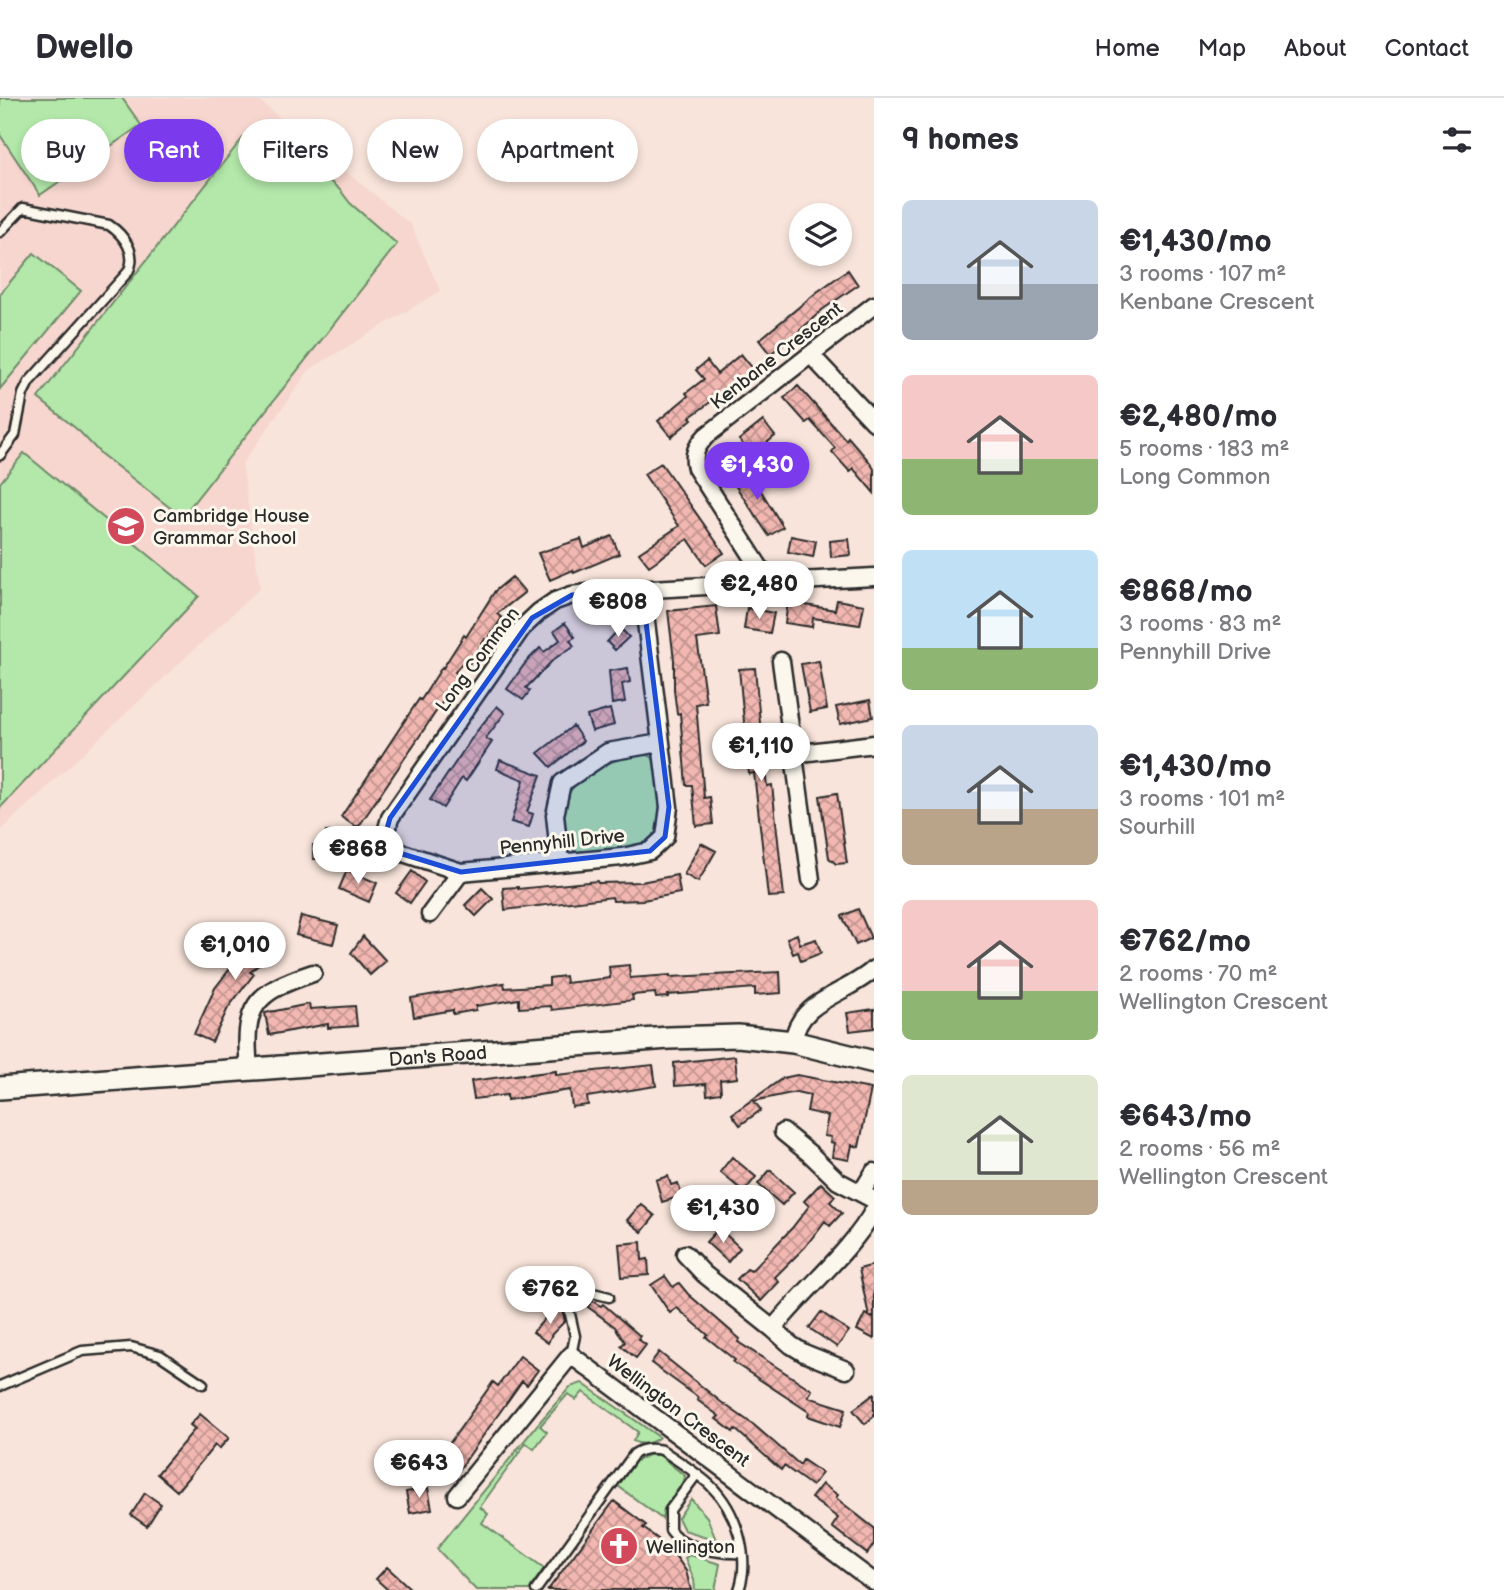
<!DOCTYPE html>
<html lang="en">
<head>
<meta charset="utf-8">
<style>
  body { margin:0; font-family:"Balsamiq Sans",sans-serif; background:#f7f7f7; color:#2b2b33; height:100vh; display:flex; flex-direction:column; font-size:26px; white-space:nowrap }
  * { box-sizing:border-box; margin:0 }
  p { font-size:23px; color:#7c7c81 }
  .icon { flex:none; width:38px; height:38px; fill:none; stroke:currentColor; stroke-width:2; stroke-linecap:round; stroke-linejoin:round }
  .map { position:relative; flex:1; overflow:hidden }
  .details { display:flex; flex-direction:column; background:#fff; width:630px }
  .details>* { flex:none }
  .hud { position:absolute; left:21px; top:21px; width:665px; height:63px; display:flex; gap:14px }
  .buttons { position:absolute; left:789px; top:105px; display:grid; gap:14px }
  .buttons a { display:grid; place-items:center; width:63px; height:63px; border-radius:50%; background:#fff; box-shadow:0 4px 10px #0003; font-size:35px }
  .price { position:absolute; translate:-50% -60px; padding:0 16px; border-radius:24px; background:#fff; color:#222; font-size:23px; line-height:46px; filter:drop-shadow(0 2px 4px #0008) }
  .price::after { content:''; position:absolute; left:50%; top:42px; width:21px; height:16px; margin-left:-10px; background:inherit; clip-path:polygon(0 0,100% 0,50% 100%) }
  .price.on { background:#7c3aed; color:#fff }
  ul { padding:0; list-style:none }
  li { display:flex; align-items:center; gap:21px; height:175px; padding:0 28px }
  li span { display:grid; place-items:center; flex:none; width:196px; height:140px; border-radius:10px; color:#555 }
  li>.icon { margin-inline-start:auto }
  span .icon { width:84px; height:84px; fill:#fffc; stroke-width:1 }
  li b { font-size:30px }
  h2 { display:flex; justify-content:space-between; align-items:center; height:84px; padding:0 28px; font-size:30px }
  .tag { padding:0 24px; border-radius:32px; background:#fff; box-shadow:0 4px 10px #0003; font-size:24px; line-height:63px }
  .tag.on { background:#7c3aed; color:#fff }
  header { display:flex; align-items:center; gap:42px; box-sizing:border-box; height:98px; padding:0 35px; background:#fff; border-bottom:2px solid #e1e1e2 }
  header strong { font-size:33px }
  nav { display:flex; gap:38px; margin-inline-start:auto; font-size:24px }
  main { display:flex; flex:1; min-height:0 }
  .map>svg:first-child { display:block }
  .built { fill:#f6d6ce }
  .green { fill:#b3e8aa; stroke:#6f8a6a; stroke-width:2 }
  .building { fill:url(#building-cross-hatch); stroke:#2b2b2b; stroke-width:2 }
  .lines { fill:none; stroke-linecap:round; stroke-linejoin:round }
  .lane-casing { stroke:#2b2b2b; stroke-width:13 }
  .street-casing { stroke:#2b2b2b; stroke-width:21 }
  .secondary-casing { stroke:#2b2b2b; stroke-width:26 }
  .lane { stroke:#fbf7ec; stroke-width:8 }
  .street { stroke:#fbf7ec; stroke-width:16 }
  .secondary { stroke:#fbf7ec; stroke-width:21 }
  .marked { fill:#1d4ed8; fill-opacity:0.2; stroke:#1d4ed8; stroke-width:5; stroke-linejoin:round }
  .labels { text-anchor:middle; stroke-width:6; stroke-linejoin:round; paint-order:stroke }
  .street-label { font-size:19px; fill:#2b2b2b; stroke:#fbf7ec }
  .poi-label { font-size:19px; fill:#2b2b2b; stroke:#fbf7ec; text-anchor:start }
</style>
</head>
<body>
<header>
<strong>Dwello</strong>
<nav><a>Home</a><a>Map</a><a>About</a><a>Contact</a></nav>
</header>
<main>
<div class="map">
<svg width="874" height="1492" viewBox="0 0 874 1492">
  <defs>
    <pattern id="building-cross-hatch" width="8" height="8" patternUnits="userSpaceOnUse" patternTransform="scale(1.75)"><rect width="8" height="8" fill="#f2b7b1"/><path d="M0 0l8 8M0 8l8-8" fill="none" stroke="#c49590"/></pattern>
  </defs>
  <rect width="100%" height="100%" fill="#f8e4da"/>
  <filter id="ink" filterUnits="userSpaceOnUse"><feTurbulence type="fractalNoise" baseFrequency=".0143" numOctaves="2"/><feDisplacementMap in="SourceGraphic" scale="14" xChannelSelector="R" yChannelSelector="G"/><feConvolveMatrix kernelMatrix="1 2 1 2 8 2 1 2 1" color-interpolation-filters="sRGB"/></filter>
  <g filter="url(#ink)">
    <!-- built -->
    <path class="built" d="M0,0H256L411,127L440,193L310,271L242,366L260,490L0,733Z"/>
    <!-- green -->
    <path class="green" d="M0,0H122L141,27L40,97L0,37Z
      M249,32L300,68L319,74L340,92L350,105L397,146L182,419L101,356L79,333L38,300Z
      M34,155L81,193L0,291V196Z
      M24,355L199,498L0,710V385Z
      M641,655L652,659L657,668L662,719L655,739L638,751L582,757C571,752 566,743 564,731C554,683 603,664 641,655Z
      M582,1285L659,1339C653,1345 641,1348 633,1343L638,1334L583,1294L576,1302L568,1296L540,1328L547,1334L534,1351L526,1345L480,1409L488,1416L482,1425L544,1470L529,1492H476L437,1451L537,1327L570,1289Z
      M648,1357H659L685,1378L684,1383L664,1411L662,1421L618,1388L636,1363Z
      M691,1401L707,1419L716,1442L684,1432L678,1420Z
      M690,1457L720,1466L715,1492H695L694,1482L685,1460Z"/>
    <!-- building -->
    <path class="building" d="M848,172L858,187L822,212L796,236L770,256L759,242L817,194Z
      M741,256L754,272L690,319L692,321L671,339L658,323L688,298L686,295L704,281L696,272L707,263L717,276Z
      M798,288L846,342L848,339L869,363L874,371V395L853,370L850,374L832,354L835,350L810,322L806,325L784,300Z
      M763,323L775,338L752,357L739,342Z
      M661,365L724,455L706,467L688,441L649,468L639,455L679,428L644,376Z
      M747,370L783,429L769,438L731,381Z
      M612,438L619,456L574,475L573,472L550,482L538,455L581,441L584,450Z
      M791,438L816,443L813,459L788,454Z
      M849,441L851,457L831,459L830,443Z
      M512,479L525,494L497,516L502,520L487,542L485,541L470,565L465,561L455,574L460,578L359,728H355L341,719L419,601L421,602L442,569L443,570L464,537L466,539L495,493Z
      M837,502L864,507L860,527L813,520L812,529L785,525L788,504L835,512Z
      M716,508L720,538L697,541L706,604L696,606L704,700L710,699L713,726L696,728L692,687H686L680,615L677,616L674,592V562L668,513Z
      M747,510L774,515L770,535L744,531Z
      M565,525L575,539L570,542L574,548L554,561L526,590L530,593L523,602L507,591L526,564L540,550L544,554L560,542L554,533Z
      M620,530L629,539L615,552L607,544Z
      M819,563L827,611L810,614L801,566Z
      M628,570L630,584L622,586L625,604L612,606L609,573Z
      M755,570L762,647L767,688L772,687L784,798L768,799L754,675L749,676L739,571Z
      M870,602L873,619L840,626L836,609Z
      M497,608L505,615L486,640L492,644L466,683L462,680L443,710L430,702L476,634Z
      M610,611L614,627L592,633L587,618Z
      M573,628L583,643L551,669L538,655Z
      M500,662L541,677L527,714L533,716L529,729L511,724L524,682L497,671Z
      M837,695L847,765L836,766L829,760L820,698Z
      M326,734H344V761H313V747L326,748Z
      M701,745L716,753L698,784L684,776Z
      M347,772L377,785L369,804L339,791Z
      M412,773L425,784L410,805L396,795Z
      M677,777L680,795L643,802L613,803L612,799L505,812L503,790L518,789V791L597,783L598,785L641,784Z
      M482,790L493,801L476,818L465,807Z
      M858,811L871,840L856,847L842,818Z
      M301,818L338,827L333,846L296,837Z
      M263,828L280,849L250,874L254,876L228,910L212,944L194,936L215,890L243,854L239,848Z
      M797,836L800,846L816,841L821,855L801,863L798,854L793,856L787,840Z
      M363,838L386,863L370,877L351,855Z
      M629,867L630,880L670,877V879L780,874L781,895L755,897V890L668,897V899L656,900L655,895L632,897L633,902L552,912L551,908L519,910V901L476,908V912L453,916V912L414,919L411,900L504,885L505,890L549,887V880L565,878L566,885L610,880L609,869Z
      M309,906L310,911L355,908L357,928L328,930V926L269,937L265,915Z
      M874,911V930L850,933L847,915Z
      M735,958L737,980L720,982L721,995L707,997L706,986L675,988L674,965Z
      M653,967L656,988L587,999L588,1007L572,1009L570,992L507,1002V997L474,1001L471,983L523,976V977L556,973V977Z
      M797,977L871,991L859,1049L852,1047L849,1062L832,1059L834,1045L830,1044L831,1039L824,1038L828,1018L807,1013L810,997L796,994L754,1003L761,1012L740,1027L732,1016L783,980Z
      M732,1059L756,1079L744,1094L720,1074Z
      M770,1072L794,1094L782,1107L758,1086Z
      M668,1078L671,1087L678,1085L682,1098L662,1104L656,1082Z
      M821,1085L835,1098L830,1104L842,1115L830,1128L825,1123L805,1149L775,1179L779,1184L761,1203L737,1181L747,1171L751,1173L792,1130L809,1108L804,1103Z
      M698,1096L714,1111L702,1125L685,1109Z
      M641,1106L655,1118L642,1134L627,1122Z
      M719,1130L740,1150L728,1164L706,1144Z
      M641,1144L642,1162L648,1161L649,1177L622,1179L619,1146Z
      M874,1167V1219H871L874,1221V1241L857,1232L865,1216L869,1218L859,1171Z
      M665,1178L673,1189L679,1185L688,1196L740,1241L738,1244L812,1292L808,1299L846,1311L840,1329L808,1318L809,1314L733,1264L735,1262L706,1239L708,1237L677,1210L670,1215L651,1187Z
      M592,1203L601,1208L603,1206L640,1238L638,1241L646,1247L636,1260L621,1248L625,1244L615,1229L588,1209Z
      M562,1212L565,1223L552,1236L548,1245L533,1234L547,1218Z
      M821,1214L849,1233L837,1249L809,1230Z
      M659,1254L721,1304L754,1327L800,1367L803,1362L822,1375L812,1388L784,1368L781,1372L735,1331L733,1334L716,1321L719,1318L697,1302L699,1300L651,1265Z
      M520,1258L538,1272L527,1287L522,1283L451,1383L432,1370L493,1284L498,1288Z
      M874,1296V1318L865,1326L853,1312Z
      M200,1316L229,1340L219,1351L215,1347L177,1393L157,1376L195,1331L190,1327Z
      M822,1386L838,1397L836,1400L874,1430V1446L867,1456L832,1429L838,1420L811,1400Z
      M428,1390L432,1411L410,1415L406,1394Z
      M145,1395L161,1406L147,1428L131,1417Z
      M614,1403L646,1427L643,1430L658,1441L677,1460L686,1473L691,1492H548Z
      M387,1469L412,1492H388L376,1481Z"/>
    <g class="lines">
      <defs>
        <path id="lane" d="M0,134L23,110L109,127C124,137 138,156 128,174L29,284L23,296L15,337L0,357
          M571,1257L575,1238L565,1194L585,1193L609,1199
          M0,1288L82,1253L131,1249L160,1257L203,1286
          M697,1376L670,1412V1432C683,1450 721,1456 742,1455
          M536,1492L634,1356C643,1350 651,1350 662,1352C678,1363 696,1374 710,1387C736,1412 751,1458 739,1492"/>
        <path id="street" d="M811,257L874,324
          M769,484L696,370C692,356 697,348 706,338L874,207
          M642,492L669,709L665,739L650,753L622,759L461,774L391,751L385,738L390,720L522,530L539,514L555,503L572,497L595,494L874,479
          M781,563L811,782
          M793,656L874,646
          M560,764L555,717L562,685L608,654L660,645
          M430,816L461,774
          M793,944C799,901 846,897 874,871
          M249,971C243,908 253,895 313,875
          M783,1034L810,1056L838,1083L874,1102
          M861,1095L874,1074
          M685,1156L704,1176L773,1231
          M846,1272L804,1255L791,1247L773,1231C804,1191 850,1155 874,1112
          M457,1398L571,1257L874,1484"/>
        <g id="secondary">
          <path id="s1" d="M0,990L669,940L738,938L793,944L874,964"/>
        </g>
      </defs>
      <!-- lane casing -->
      <use href="#lane" class="lane-casing"/>
      <!-- street casing -->
      <use href="#street" class="street-casing"/>
      <!-- secondary casing -->
      <use href="#secondary" class="secondary-casing"/>
      <!-- lane -->
      <use href="#lane" class="lane"/>
      <!-- street -->
      <use href="#street" class="street"/>
      <!-- secondary -->
      <use href="#secondary" class="secondary"/>
    </g>
  </g>
  <!-- marked area -->
  <path class="marked" d="M642,492L669,709L665,739L650,753L461,774L396,754L385,738L390,720L532,520L572,497Z"/>
  <!-- icons -->
  <defs>
    <symbol id="school-disc" viewBox="-11 -11 22 22"><circle r="9.5" fill="#d1495b" stroke="#fbf7ec"/><path d="M0-5L7-2L0 1L-7-2ZM-4 1L0 2.5L4 1V4Q0 6-4 4Z" fill="#fff"/></symbol>
    <symbol id="church-disc" viewBox="-11 -11 22 22"><circle r="9.5" fill="#d1495b" stroke="#fbf7ec"/><path d="M-1.2-6h2.4v3.5h3.3v2.4h-3.3V6h-2.4V-.1h-3.3v-2.4h3.3Z" fill="#fff"/></symbol>
  </defs>
  <g fill-rule="evenodd">
    <use href="#school-disc" x="104" y="406" width="44" height="44"/>
    <use href="#church-disc" x="597" y="1426" width="44" height="44"/>
  </g>
  <g class="labels">
    <!-- street labels -->
    <g class="street-label">
      <text transform="translate(776 257) rotate(-38)" y="7">Kenbane Crescent</text>
      <text transform="translate(477 561) rotate(-53)" y="7">Long Common</text>
      <text transform="translate(562 743) rotate(-6)" y="7">Pennyhill Drive</text>
      <text dy="7" stroke="none"><textPath href="#s1" startOffset="439">Dan's Road</textPath></text>
      <text transform="translate(679 1312) rotate(37)" y="7">Wellington Crescent</text>
    </g>
    <!-- poi labels -->
    <g class="poi-label">
      <text x="153" y="424">Cambridge House<tspan x="153" dy="22">Grammar School</tspan></text>
      <text x="646" y="1455">Wellington</text>
    </g>
  </g>
</svg>
<div class="buttons">
<a><svg class="icon" aria-label="layers" viewBox="0 0 24 24"><path d="M12 4l9 5-9 5-9-5zM3 14l9 5 9-5"/></svg></a>
</div>
<b class="price on" style="left:757px;top:404px">€1,430</b>
<b class="price" style="left:759px;top:523px">€2,480</b>
<b class="price" style="left:618px;top:541px">€808</b>
<b class="price" style="left:761px;top:685px">€1,110</b>
<b class="price" style="left:358px;top:788px">€868</b>
<b class="price" style="left:235px;top:884px">€1,010</b>
<b class="price" style="left:723px;top:1147px">€1,430</b>
<b class="price" style="left:550px;top:1228px">€762</b>
<b class="price" style="left:419px;top:1402px">€643</b>
<div class="hud">
<a class="tag">Buy</a>
<a class="tag on">Rent</a>
<a class="tag">Filters</a>
<a class="tag">New</a>
<a class="tag">Apartment</a>
</div>
</div>
<section class="details">
<h2>9 homes<svg class="icon" aria-label="filters" viewBox="0 0 24 24"><path d="M4 7h16M4 17h16"/><circle cx="9" cy="7" r="2"/><circle cx="15" cy="17" r="2"/></svg></h2>
<ul>
<li><span style="background:linear-gradient(#c9d6e8 60%,#9aa5b1 0)"><svg class="icon" aria-label="home" viewBox="0 0 24 24"><path d="M3 11l9-7 9 7M6 9v11h12V9"/></svg></span><div><b>€1,430/mo</b><p>3 rooms · 107 m²</p><p>Kenbane Crescent</p></div></li>
<li><span style="background:linear-gradient(#f6c9c9 60%,#8fb573 0)"><svg class="icon" aria-label="home" viewBox="0 0 24 24"><path d="M3 11l9-7 9 7M6 9v11h12V9"/></svg></span><div><b>€2,480/mo</b><p>5 rooms · 183 m²</p><p>Long Common</p></div></li>
<li><span style="background:linear-gradient(#bfe0f5 70%,#8fb573 0)"><svg class="icon" aria-label="home" viewBox="0 0 24 24"><path d="M3 11l9-7 9 7M6 9v11h12V9"/></svg></span><div><b>€868/mo</b><p>3 rooms · 83 m²</p><p>Pennyhill Drive</p></div></li>
<li><span style="background:linear-gradient(#c9d6e8 60%,#b9a48a 0)"><svg class="icon" aria-label="home" viewBox="0 0 24 24"><path d="M3 11l9-7 9 7M6 9v11h12V9"/></svg></span><div><b>€1,430/mo</b><p>3 rooms · 101 m²</p><p>Sourhill</p></div></li>
<li><span style="background:linear-gradient(#f6c9c9 65%,#8fb573 0)"><svg class="icon" aria-label="home" viewBox="0 0 24 24"><path d="M3 11l9-7 9 7M6 9v11h12V9"/></svg></span><div><b>€762/mo</b><p>2 rooms · 70 m²</p><p>Wellington Crescent</p></div></li>
<li><span style="background:linear-gradient(#dfe7d0 75%,#b9a48a 0)"><svg class="icon" aria-label="home" viewBox="0 0 24 24"><path d="M3 11l9-7 9 7M6 9v11h12V9"/></svg></span><div><b>€643/mo</b><p>2 rooms · 56 m²</p><p>Wellington Crescent</p></div></li>
</ul>
</section>
</main>
</body>
</html>
